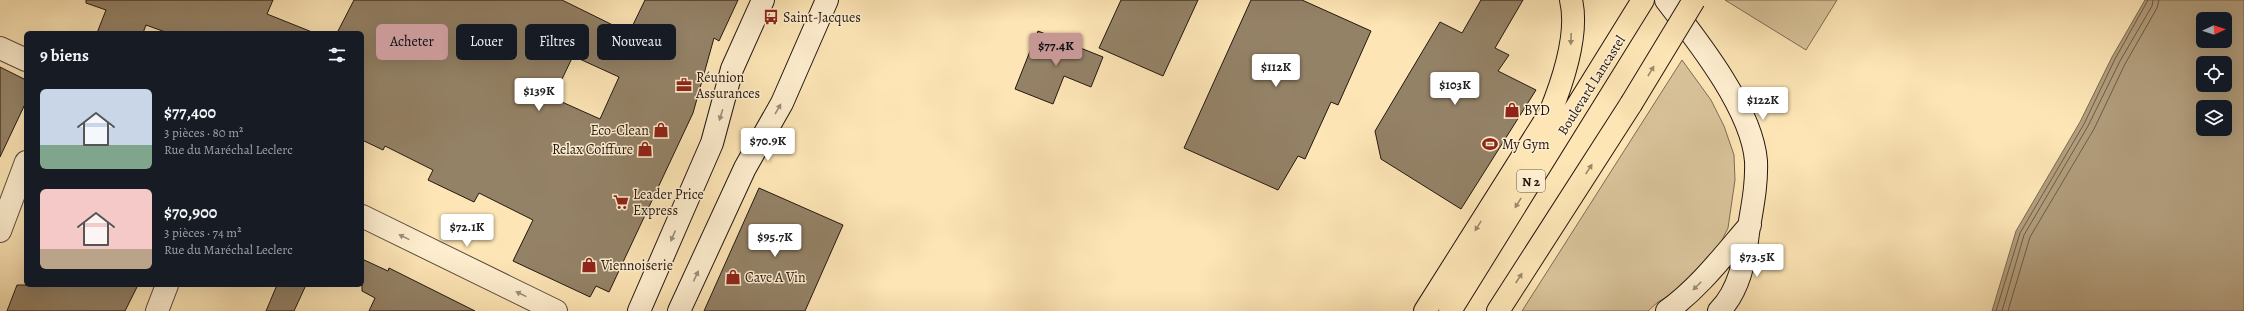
<!DOCTYPE html>
<html lang="fr">
<head>
<meta charset="utf-8">
<style>
  body { margin:0; font-family:Alegreya,serif; background:#20242c; color:#f1f3f6; height:100vh; display:flex; flex-direction:column; font-size:15px; white-space:nowrap }
  * { box-sizing:border-box; margin:0 }
  p { font-size:13px; color:#9ea1a6 }
  .icon { flex:none; width:22px; height:22px; fill:none; stroke:currentColor; stroke-width:2; stroke-linecap:round; stroke-linejoin:round }
  .map { position:relative; flex:1; overflow:hidden }
  .drawer { position:absolute; left:24px; top:31px; width:340px; height:256px; display:flex; flex-direction:column; background:#171b24; border-radius:6px; box-shadow:0 4px 16px #0002 }
  .drawer>* { flex:none }
  .banner { position:absolute; left:376px; top:24px; width:380px; height:36px; display:flex; gap:8px }
  .needle { width:26px; rotate:87deg }
  .buttons { position:absolute; left:2196px; top:12px; display:grid; gap:8px }
  .buttons a { display:grid; place-items:center; width:36px; height:36px; border-radius:6px; background:#171b24; box-shadow:0 4px 16px #0002; font-size:20px }
  .price { position:absolute; translate:-50% -34px; padding:0 9px; border-radius:4px; background:#fff; color:#222; font-size:13px; line-height:26px; filter:drop-shadow(0 1px 2px #0008) }
  .price::after { content:''; position:absolute; left:50%; top:24px; width:12px; height:9px; margin-left:-6px; background:inherit; clip-path:polygon(0 0,100% 0,50% 100%) }
  .price.on { background:#c59692; color:#111 }
  ul { padding:0; list-style:none }
  li { display:flex; align-items:center; gap:12px; height:100px; padding:0 16px }
  li span { display:grid; place-items:center; flex:none; width:112px; height:80px; border-radius:6px; color:#555 }
  li>.icon { margin-inline-start:auto }
  span .icon { width:48px; height:48px; fill:#fffc; stroke-width:1 }
  li b { font-size:17px }
  h2 { display:flex; justify-content:space-between; align-items:center; height:48px; padding:0 16px; font-size:17px }
  .tag { padding:0 14px; border-radius:6px; background:#171b24; box-shadow:0 4px 16px #0002; font-size:14px; line-height:36px }
  .tag.on { background:#c59692; color:#111 }
  .map>svg:first-child { display:block }
  .green { fill:#d8c299; stroke:#7e6c56 }
  .water { fill:#b39f7e; stroke:#796953; fill-rule:evenodd }
  .lines { fill:none; stroke-linecap:round; stroke-linejoin:round }
  .shore { stroke:#6b5b48; stroke-width:1 }
  .building { fill:#948267; stroke:#231712; fill-rule:evenodd }
  .street-casing { stroke:#5a4a3b; stroke-width:24 }
  .secondary-casing { stroke:#231712; stroke-width:24 }
  .primary-casing { stroke:#231712; stroke-width:24 }
  .street { stroke:#feeecf; stroke-width:22 }
  .secondary { stroke:#feeecf; stroke-width:22 }
  .primary { stroke:#fde5b5; stroke-width:22 }
  .primary-bridge-casing { stroke:#231712; stroke-width:24; stroke-linecap:butt }
  .primary-bridge { stroke:#fde5b5; stroke-width:22 }
  .oneway { fill:#9b886c }
  .oneway2 { fill:#9b8d7a }
  .labels { text-anchor:middle; stroke-width:3; stroke-linejoin:round; paint-order:stroke }
  .shield { fill:#feeecf; stroke:#65584b; stroke-width:1 }
  .shield-label { font-size:13px; font-weight:bold; fill:#231712 }
  .poi-label { font-size:14px; fill:#231712; stroke:#feeecf; text-anchor:start }
  .street-label { font-size:14px; fill:#231712; stroke:#feeecf }
</style>
</head>
<body>
<div class="map">
<svg width="2244" height="311" viewBox="0 0 2244 311">
  <rect width="100%" height="100%" fill="#fde5b5"/>
  <filter id="stains"><feTurbulence type="fractalNoise" baseFrequency=".005" numOctaves="4"/><feColorMatrix values="0 0 0 0 .2 0 0 0 0 .09 0 0 0 0 .02 0 0 0 .5 -.17"/></filter>
  <radialGradient id="worn" r=".72"><stop offset=".6" stop-color="#630" stop-opacity="0"/><stop offset="1" stop-color="#630" stop-opacity=".3"/></radialGradient>
  <!-- green -->
  <path class="green" d="M1725,0H1837L1806,50Z
    M1682,60L1711,100L1724,126L1734,155L1735,180L1728,228L1718,248L1680,289L1658,302L1648,311H1522Z"/>
  <!-- water -->
  <path class="water" d="M2145,0H2244V311H1992L2016,231L2080,122L2112,57ZM2203,19H2225V41H2203ZM2203,63H2225V85H2203ZM2203,107H2225V129H2203Z"/>
  <g class="lines">
    <!-- shore -->
    <path class="shore" d="M1996,311L2020,233L2084,124L2115,59L2148,0
      M2002,311L2024,235L2088,126L2120,61L2152,6L2153,0
      M2008,311L2030,237L2094,129L2125,64L2157,8L2159,0"/>
  </g>
  <!-- building -->
  <path class="building" d="M86,0H273L267,14L312,32L168,33L146,25L143,33H97L106,10L86,3Z
    M354,0H562L629,33L645,0H738L719,41L714,38L693,113L609,292L596,286L590,297L513,261L533,220L479,193L474,202L428,180L433,170L385,146L383,150L362,140V33H337ZM573,56L619,77L600,119L553,98Z
    M1121,0H1198L1163,76L1099,48Z
    M1251,0H1302L1371,31L1338,105L1331,102L1305,159L1298,156L1278,190L1184,148Z
    M1481,0H1523L1495,48L1509,55L1498,71L1536,90L1461,209L1381,159L1375,131L1440,22L1462,33Z
    M1038,31L1103,57L1091,87L1064,76L1053,104L1015,89Z
    M0,67L26,80V102L0,157Z
    M759,188L843,225L805,311H704Z
    M362,259L388,271L389,268L475,311H369L375,298L362,291Z
    M17,285H138L125,311H7Z
    M277,285H306L294,311H266Z"/>
  <g class="lines">
    <defs>
      <path id="street" d="M0,48L26,60
        M362,216L556,311
        M0,231L26,162
        M157,311L167,285"/>
      <path id="secondary" d="M1666,0C1697,40 1752,109 1756,161C1757,186 1752,208 1748,233C1745,260 1739,291 1719,311
        M639,311L712,143L732,69L763,0
        M679,311L745,168L782,103L827,0
        M1667,311C1700,287 1723,256 1750,225"/>
      <path id="primary" d="M1425,311L1550,113C1563,81 1579,34 1571,0
        M1450,311L1643,0
        M1498,311L1631,104"/>
    </defs>
    <!-- street casing -->
    <use href="#street" class="street-casing"/>
    <!-- secondary casing -->
    <use href="#secondary" class="secondary-casing"/>
    <!-- primary casing -->
    <use href="#primary" class="primary-casing"/>
    <!-- street -->
    <use href="#street" class="street"/>
    <!-- secondary -->
    <use href="#secondary" class="secondary"/>
    <!-- primary -->
    <use href="#primary" class="primary"/>
    <defs>
      <path id="primary-bridge" d="M1631,104L1694,0"/>
    </defs>
    <!-- primary-bridge casing -->
    <use href="#primary-bridge" class="primary-bridge-casing"/>
    <!-- primary-bridge -->
    <use href="#primary-bridge" class="primary-bridge"/>
  </g>
  <!-- one-way arrows -->
  <defs><path id="oneway-solid" d="M-6-.8H1V-3.2L6.5 0L1 3.2V.8H-6Z"/></defs>
  <g class="oneway">
    <use href="#oneway-solid" transform="translate(1571 39) rotate(92)"/>
    <use href="#oneway-solid" transform="translate(1651 71) rotate(-59)"/>
    <use href="#oneway-solid" transform="translate(1589 169) rotate(-57)"/>
    <use href="#oneway-solid" transform="translate(1518 203) rotate(122)"/>
    <use href="#oneway-solid" transform="translate(1478 226) rotate(122)"/>
    <use href="#oneway-solid" transform="translate(1519 278) rotate(-57)"/>
  </g>
  <g class="oneway2">
    <use href="#oneway-solid" transform="translate(778 109) rotate(-60)"/>
    <use href="#oneway-solid" transform="translate(721 115) rotate(107)"/>
    <use href="#oneway-solid" transform="translate(673 236) rotate(114)"/>
    <use href="#oneway-solid" transform="translate(404 237) rotate(-154)"/>
    <use href="#oneway-solid" transform="translate(696 276) rotate(-65)"/>
    <use href="#oneway-solid" transform="translate(1697 286) rotate(135)"/>
    <use href="#oneway-solid" transform="translate(521 294) rotate(-154)"/>
  </g>
  <!-- icons -->
  <defs>
    <symbol id="bus-bare" viewBox="-9 -9 18 18"><path d="M-5-6H5V4H4V6H2V4H-2V6H-4V4H-5ZM-3.5-4V0h7V-4ZM-3.5 1.2v1.5H-2V1.2ZM2 1.2v1.5H3.5V1.2Z" fill="#8f2418" stroke="#feeecf" stroke-width="2.5" paint-order="stroke"/></symbol>
    <symbol id="office-bare" viewBox="-9 -9 18 18"><path d="M-6-3h4V-5.5h4V-3h4V5H-6ZM-1-4.5V-3h2v-1.5ZM-6 0V1H6V0Z" fill="#8f2418" stroke="#feeecf" stroke-width="2.5" paint-order="stroke"/></symbol>
    <symbol id="shop-bare" viewBox="-9 -9 18 18"><path d="M-5-2.5h2.3a2.7 3.5 0 0 1 5.4 0H5L5.5 6h-11ZM-1.5-2.5h3a1.5 2.3 0 0 0-3 0Z" fill="#8f2418" stroke="#feeecf" stroke-width="2.5" paint-order="stroke"/></symbol>
    <symbol id="stadium-bare" viewBox="-9 -9 18 18"><path d="M0-5a6.5 5 0 1 0 0 10a6.5 5 0 1 0 0-10ZM-3.5-1.8h7v3.6h-7Z" fill="#8f2418" stroke="#feeecf" stroke-width="2.5" paint-order="stroke"/></symbol>
    <symbol id="supermarket-bare" viewBox="-9 -9 18 18"><path d="M-6-5.5h2.5l.6 2H6L4.5 2H-2.5L-4.4-4H-6ZM-1.5 3.2a1.3 1.3 0 1 0 .1 0ZM3 3.2a1.3 1.3 0 1 0 .1 0Z" fill="#8f2418" stroke="#feeecf" stroke-width="2.5" paint-order="stroke"/></symbol>
  </defs>
  <g fill-rule="evenodd">
    <use href="#bus-bare" x="760" y="6" width="22" height="22"/>
    <use href="#office-bare" x="673" y="74" width="22" height="22"/>
    <use href="#shop-bare" x="1501" y="99" width="22" height="22"/>
    <use href="#shop-bare" x="650" y="119" width="22" height="22"/>
    <use href="#stadium-bare" x="1479" y="133" width="22" height="22"/>
    <use href="#shop-bare" x="634" y="138" width="22" height="22"/>
    <use href="#supermarket-bare" x="610" y="191" width="22" height="22"/>
    <use href="#shop-bare" x="578" y="254" width="22" height="22"/>
    <use href="#shop-bare" x="722" y="266" width="22" height="22"/>
  </g>
  <g class="labels">
    <!-- shield labels -->
    <rect class="shield" x="1517" y="170" width="28" height="22" rx="3"/>
    <g class="shield-label">
      <text x="1531" y="186">N 2</text>
    </g>
    <!-- poi labels -->
    <g class="poi-label">
      <text x="783" y="22">Saint-Jacques</text>
      <text x="696" y="82">Réunion<tspan x="696" dy="16">Assurances</tspan></text>
      <text x="1524" y="115">BYD</text>
      <text x="649" y="135" text-anchor="end">Eco-Clean</text>
      <text x="1502" y="149">My Gym</text>
      <text x="633" y="154" text-anchor="end">Relax Coiffure</text>
      <text x="633" y="199">Leader Price<tspan x="633" dy="16">Express</tspan></text>
      <text x="601" y="270">Viennoiserie</text>
      <text x="745" y="282">Cave A Vin</text>
    </g>
    <!-- street labels -->
    <g class="street-label">
      <text transform="translate(1591 85) rotate(-58)" y="5">Boulevard Lancastel</text>
    </g>
  </g>
  <rect width="100%" height="100%" filter="url(#stains)"/>
  <rect width="100%" height="100%" fill="url(#worn)"/>
</svg>
<div class="buttons">
<a><svg class="needle" viewBox="-14 -14 28 28"><path d="M0-13l5 13h-10z" fill="#e53935"/><path d="M0 13l5-13h-10z" fill="#9ea1a6"/></svg></a>
<a><svg class="icon" aria-label="locate" viewBox="0 0 24 24"><circle cx="12" cy="12" r="6"/><path d="M12 2v4M12 18v4M2 12h4M18 12h4"/></svg></a>
<a><svg class="icon" aria-label="layers" viewBox="0 0 24 24"><path d="M12 4l9 5-9 5-9-5zM3 14l9 5 9-5"/></svg></a>
</div>
<b class="price on" style="left:1056px;top:67px">$77.4K</b>
<b class="price" style="left:1276px;top:88px">$112K</b>
<b class="price" style="left:1455px;top:106px">$103K</b>
<b class="price" style="left:539px;top:112px">$139K</b>
<b class="price" style="left:1763px;top:121px">$122K</b>
<b class="price" style="left:768px;top:162px">$70.9K</b>
<b class="price" style="left:467px;top:248px">$72.1K</b>
<b class="price" style="left:775px;top:258px">$95.7K</b>
<b class="price" style="left:1757px;top:278px">$73.5K</b>
<div class="banner">
<a class="tag on">Acheter</a>
<a class="tag">Louer</a>
<a class="tag">Filtres</a>
<a class="tag">Nouveau</a>
</div>
<section class="drawer">
<h2>9 biens<svg class="icon" aria-label="filters" viewBox="0 0 24 24"><path d="M4 7h16M4 17h16"/><circle cx="9" cy="7" r="2"/><circle cx="15" cy="17" r="2"/></svg></h2>
<ul>
<li><span style="background:linear-gradient(#c9d6e8 70%,#7fa58c 0)"><svg class="icon" aria-label="home" viewBox="0 0 24 24"><path d="M3 11l9-7 9 7M6 9v11h12V9"/></svg></span><div><b>$77,400</b><p>3 pièces · 80 m²</p><p>Rue du Maréchal Leclerc</p></div></li>
<li><span style="background:linear-gradient(#f6c9c9 75%,#b9a48a 0)"><svg class="icon" aria-label="home" viewBox="0 0 24 24"><path d="M3 11l9-7 9 7M6 9v11h12V9"/></svg></span><div><b>$70,900</b><p>3 pièces · 74 m²</p><p>Rue du Maréchal Leclerc</p></div></li>
</ul>
</section>
</div>
</body>
</html>
